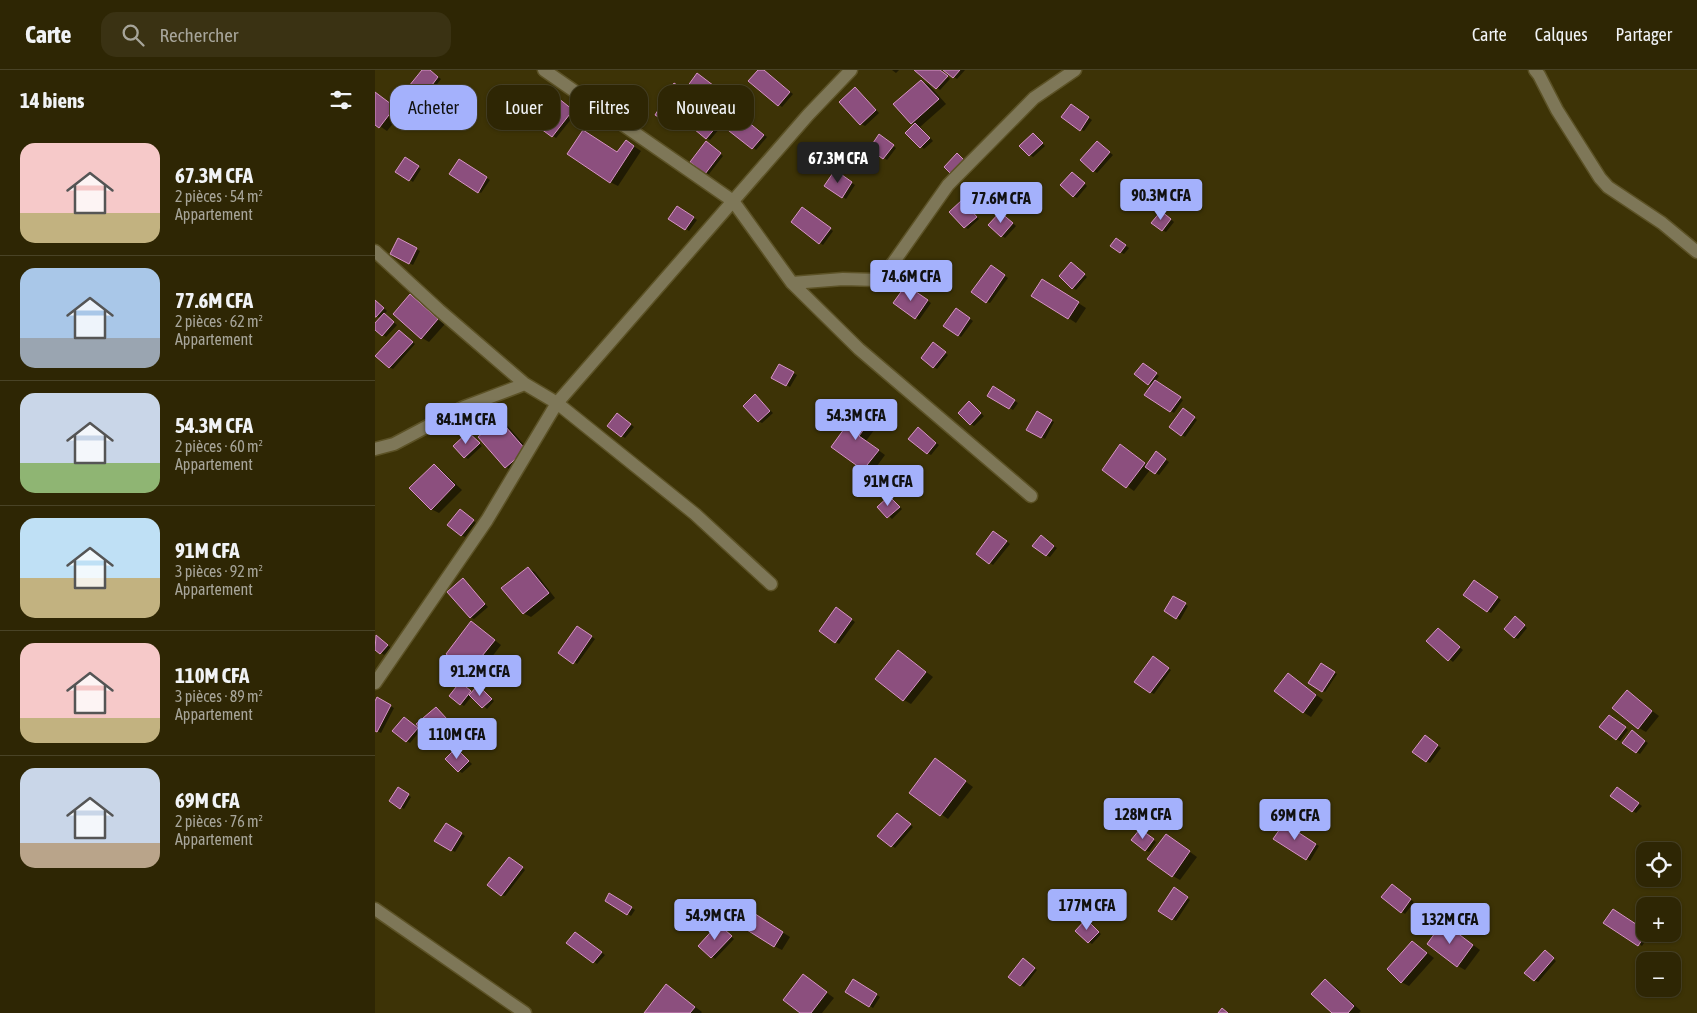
<!DOCTYPE html>
<html lang="fr">
<head>
<meta charset="utf-8">
<style>
  body { margin:0; font-family:"Asap Condensed",sans-serif; background:#3a3213; color:#f1f3f6; height:100vh; display:flex; flex-direction:column; font-size:19px; white-space:nowrap }
  * { box-sizing:border-box; margin:0 }
  p { font-size:16px; color:#a7a59a }
  .icon { flex:none; width:28px; height:28px; fill:none; stroke:currentColor; stroke-width:2; stroke-linecap:round; stroke-linejoin:round }
  .map { position:relative; flex:1; overflow:hidden }
  .panel { display:flex; flex-direction:column; background:#2e2604; width:375px }
  .panel>* { flex:none }
  .banner { position:absolute; left:15px; top:15px; width:475px; height:45px; display:flex; gap:10px }
  .fabs { position:absolute; left:1261px; top:772px; display:grid; gap:10px }
  .fabs a { display:grid; place-items:center; width:45px; height:45px; border-radius:10px; background:#2e2604; box-shadow:0 1px 4px #0004,0 0 0 1px #494326; font-size:25px }
  .price { position:absolute; translate:-50% -42px; padding:0 11px; border-radius:5px; background:#a4b1fc; color:#111; font-size:16px; line-height:32px; filter:drop-shadow(0 1px 2px #0008) }
  .price::after { content:''; position:absolute; left:50%; top:30px; width:15px; height:11px; margin-left:-8px; background:inherit; clip-path:polygon(0 0,100% 0,50% 100%) }
  .price.selected { background:#222; color:#fff }
  ul { padding:0; list-style:none }
  li { display:flex; align-items:center; gap:15px; height:125px; padding:0 20px }
  li+li { border-top:1px solid #494326 }
  li span { display:grid; place-items:center; flex:none; width:140px; height:100px; border-radius:15px; color:#555 }
  li>.icon { margin-inline-start:auto }
  span .icon { width:60px; height:60px; fill:#fffc; stroke-width:1 }
  li b { font-size:21px }
  h2 { display:flex; justify-content:space-between; align-items:center; height:60px; padding:0 20px; font-size:21px }
  .pill { padding:0 18px; border-radius:15px; background:#2e2604; box-shadow:0 1px 4px #0004,0 0 0 1px #494326; font-size:18px; line-height:45px }
  .pill.selected { background:#a4b1fc; color:#111 }
  header { display:flex; align-items:center; gap:30px; box-sizing:border-box; height:70px; padding:0 25px; background:#2e2604; border-bottom:1px solid #494326 }
  header strong { font-size:24px }
  nav { display:flex; gap:28px; margin-inline-start:auto; font-size:18px }
  .search { width:350px; height:45px; background:#3a3213; display:flex; align-items:center; gap:12px; box-sizing:border-box; padding:0 18px; border-radius:15px; color:#a7a59a; font-size:19px }
  main { display:flex; flex:1; min-height:0 }
  .map>svg:first-child { display:block }
  .shadow { fill:#0007 }
  .building { fill:#8c4f7e; stroke:#d794c6 }
  .lines { fill:none; stroke-linecap:round; stroke-linejoin:round }
  .minor-casing { stroke:#5c5226; stroke-width:15 }
  .minor { stroke:#7e7758; stroke-width:12 }
</style>
</head>
<body>
<header>
<strong>Carte</strong>
<div class="search"><svg class="icon" aria-label="search" viewBox="0 0 24 24"><circle cx="10" cy="10" r="6"/><path d="M15 15l6 6"/></svg>Rechercher</div>
<nav><a>Carte</a><a>Calques</a><a>Partager</a></nav>
</header>
<main>
<section class="panel">
<h2>14 biens<svg class="icon" aria-label="filters" viewBox="0 0 24 24"><path d="M4 7h16M4 17h16"/><circle cx="9" cy="7" r="2"/><circle cx="15" cy="17" r="2"/></svg></h2>
<ul>
<li><span style="background:linear-gradient(#f6c9c9 70%,#c2b280 0)"><svg class="icon" aria-label="home" viewBox="0 0 24 24"><path d="M3 11l9-7 9 7M6 9v11h12V9"/></svg></span><div><b>67.3M CFA</b><p>2 pièces · 54 m²</p><p>Appartement</p></div></li>
<li><span style="background:linear-gradient(#a9c7e8 70%,#9aa5b1 0)"><svg class="icon" aria-label="home" viewBox="0 0 24 24"><path d="M3 11l9-7 9 7M6 9v11h12V9"/></svg></span><div><b>77.6M CFA</b><p>2 pièces · 62 m²</p><p>Appartement</p></div></li>
<li><span style="background:linear-gradient(#c9d6e8 70%,#8fb573 0)"><svg class="icon" aria-label="home" viewBox="0 0 24 24"><path d="M3 11l9-7 9 7M6 9v11h12V9"/></svg></span><div><b>54.3M CFA</b><p>2 pièces · 60 m²</p><p>Appartement</p></div></li>
<li><span style="background:linear-gradient(#bfe0f5 60%,#c2b280 0)"><svg class="icon" aria-label="home" viewBox="0 0 24 24"><path d="M3 11l9-7 9 7M6 9v11h12V9"/></svg></span><div><b>91M CFA</b><p>3 pièces · 92 m²</p><p>Appartement</p></div></li>
<li><span style="background:linear-gradient(#f6c9c9 75%,#c2b280 0)"><svg class="icon" aria-label="home" viewBox="0 0 24 24"><path d="M3 11l9-7 9 7M6 9v11h12V9"/></svg></span><div><b>110M CFA</b><p>3 pièces · 89 m²</p><p>Appartement</p></div></li>
<li><span style="background:linear-gradient(#c9d6e8 75%,#b9a48a 0)"><svg class="icon" aria-label="home" viewBox="0 0 24 24"><path d="M3 11l9-7 9 7M6 9v11h12V9"/></svg></span><div><b>69M CFA</b><p>2 pièces · 76 m²</p><p>Appartement</p></div></li>
</ul>
</section>
<div class="map">
<svg width="1322" height="943" viewBox="0 0 1322 943">
  <rect width="100%" height="100%" fill="#3d3306"/>
  <!-- shadow -->
  <path class="shadow" d="M48,0H54L66,9L52,27L49,26Z
    M384,0H388L418,24L407,37L404,35Z
    M517,0H524L521,3Z
    M541,0H565L575,9L565,20Z
    M570,0H590L582,9Z
    M330,9L362,34L348,52L309,24L305,30L294,23L299,15L310,22Z
    M546,11L554,15L571,34L545,57L558,71L549,79L531,63L539,55L520,35Z
    M481,19L504,43L490,56L486,54Z
    M0,23L27,42L12,61L0,53Z
    M291,31L305,40L297,53L282,45Z
    M187,32L201,43L181,68L164,56Z
    M700,38L717,50L709,61L705,59Z
    M328,44L345,58L335,70L331,68Z
    M365,45L392,67L381,80L351,56Z
    M661,67L670,76L658,87L655,85Z
    M508,68L521,78L512,90L496,79Z
    M251,71L266,81L243,116L235,112L243,84Z
    M335,75L348,86L334,104L330,103Z
    M726,75L738,85L722,103L719,101Z
    M30,88L46,99L38,112L22,101Z
    M84,90L115,110L106,123L76,103Z
    M460,102L480,115L471,129L451,116Z
    M701,105L712,116L702,128L698,126Z
    M785,111L803,126L795,136L791,134Z
    M590,134L604,149L593,159L590,157Z
    M303,138L322,150L314,161L295,148Z
    M431,140L458,161L448,175L418,152Z
    M790,144L799,152L791,162L787,160Z
    M629,145L641,156L630,168L627,166Z
    M23,170L45,181L38,195L16,184Z
    M745,171L754,178L749,184L745,182Z
    M700,196L712,207L701,220L698,218Z
    M619,198L633,208L615,233L612,232Z
    M675,215L711,238L701,253L658,225Z
    M535,218L556,233L544,250L520,233Z
    M35,226L43,230L70,254L54,272L47,268Z
    M0,230L12,241L9,244L22,255L11,267L0,258V255L6,249L0,245Z
    M585,242L598,251L586,267L583,265Z
    M28,263L40,274L18,299L14,297Z
    M562,276L573,285L562,299L559,297Z
    M405,296L422,305L415,317L398,307Z
    M771,297L784,306L780,312L808,330L799,343L771,325L777,316L774,314Z
    M618,318L643,333L638,340L614,325Z
    M383,328L398,343L387,353L383,351Z
    M597,335L609,346L599,356L596,354Z
    M812,342L822,350L810,367L807,365Z
    M493,343L505,352L491,371L510,385L496,404L458,376Z
    M663,343L679,352L670,369L653,359Z
    M245,346L259,357L250,368L247,366Z
    M124,350L132,355L158,385L138,401L131,397Z
    M547,361L564,375L556,385L552,383Z
    M94,363L107,376L93,389L90,387Z
    M746,376L773,395L781,383L794,392L784,405L775,400L759,421L728,399Z
    M59,395L66,400L87,420L64,443L56,439Z
    M514,427L527,439L517,449L504,437Z
    M88,443L101,453L90,467L86,465Z
    M622,464L635,474L618,495L603,483Z
    M669,469L682,478L675,487L671,485Z
    M153,498L160,502L180,528L156,547L148,543Z
    M88,510L113,537L99,549L95,547Z
    M1103,513L1126,530L1116,543L1112,541Z
    M798,527L813,536L805,550L790,541Z
    M465,541L480,552L464,574L446,561Z
    M1143,550L1152,558L1143,569L1139,567Z
    M97,553L126,575L103,605L73,583Z
    M206,559L220,569L202,594L199,592Z
    M1063,559L1088,580L1078,592L1053,571Z
    M1,566L16,578L9,585L0,578Z
    M524,581L558,607L536,634L529,630Z
    M781,590L796,600L779,624L775,622Z
    M946,595L962,604L950,622L935,613Z
    M921,609L948,630L936,647L928,642Z
    M89,616L97,623L106,619L119,631L112,639L97,626L89,636L86,634Z
    M1252,622L1284,646L1271,662L1264,658Z
    M2,629L19,638L6,663L0,660V634Z
    M61,638L74,652L56,667L42,654Z
    M1238,648L1253,660L1245,671L1241,669Z
    M33,651L45,661L35,673L32,671Z
    M1260,664L1273,673L1265,684L1261,682Z
    M1053,669L1066,678L1055,693L1051,691Z
    M81,679L97,694L87,703L84,701Z
    M567,694L598,717L573,749L536,723Z
    M23,719L36,727L29,739L15,731Z
    M1245,720L1267,736L1261,743L1237,726Z
    M526,746L538,757L520,778L504,766Z
    M71,754L90,766L80,782L61,771Z
    M909,754L944,776L935,791L900,769Z
    M769,762L781,772L774,782L770,780Z
    M798,770L822,787L805,810L798,806Z
    M138,790L150,800L130,826L126,825Z
    M1020,817L1039,832L1030,844L1027,842Z
    M799,819L815,830L801,851L785,841Z
    M235,825L260,840L256,846L231,831Z
    M379,844L415,867L407,880L399,876Z
    M714,853L726,864L717,874L714,872Z
    M1230,853L1270,864H1275L1267,876Z
    M344,855L359,869L340,889L324,876Z
    M1076,858L1105,880L1090,900L1083,896Z
    M203,865L230,885L222,894L193,873Z
    M1038,872L1059,888L1034,916L1026,912Z
    M1173,884L1181,891L1163,912L1159,910Z
    M651,892L662,900L649,917L635,907Z
    M435,910L459,928L447,943H427Z
    M951,910L958,915L986,941L984,943H959Z
    M479,911L505,927L498,938L472,921Z
    M298,920L327,942L326,943H271Z"/>
  <!-- building -->
  <path class="building" d="M47,0H55L63,7L48,27L34,16Z
    M383,0H389L415,22L403,36L373,11Z
    M539,0H565L573,6L561,19Z
    M568,0H585L578,8Z
    M322,3L355,28L340,49L307,24Z
    M546,10L564,29L536,54L518,34Z
    M299,13L308,19L302,29L292,23Z
    M480,17L501,40L485,55L464,32Z
    M0,22L20,37L4,58L0,55Z
    M183,28L198,40L177,67L162,56Z
    M290,29L302,37L293,53L280,45Z
    M696,34L714,47L705,61L686,47Z
    M325,40L342,56L331,69L313,54Z
    M361,42L389,65L377,79L349,57Z
    M540,53L555,68L545,78L530,63Z
    M208,60L242,82L251,70L259,76L235,113L192,84Z
    M658,63L668,73L654,86L644,76Z
    M504,64L519,75L508,89L494,79Z
    M331,71L346,83L330,104L315,92Z
    M722,71L735,82L718,102L705,90Z
    M582,83L592,93L579,107L569,97Z
    M30,87L44,96L34,111L20,102Z
    M84,89L112,107L103,123L74,104Z
    M460,100L477,112L467,128L449,116Z
    M697,102L710,113L698,127L685,115Z
    M785,110L800,123L791,135L775,121Z
    M587,130L602,147L589,158L574,142Z
    M302,136L319,147L310,160L293,149Z
    M427,137L456,158L444,174L416,152Z
    M786,141L796,149L787,161L776,153Z
    M625,142L638,153L626,167L613,155Z
    M23,168L42,178L34,194L15,184Z
    M741,168L751,175L745,183L735,176Z
    M696,192L710,204L697,219L684,206Z
    M616,195L630,205L611,233L596,222Z
    M667,209L704,232L693,249L656,226Z
    M531,215L553,230L540,249L518,233Z
    M35,224L63,249L46,269L18,244Z
    M0,230L9,238L1,247H0Z
    M581,238L595,248L583,266L568,256Z
    M9,243L19,252L7,266L0,260V253Z
    M24,260L38,272L14,298L0,286Z
    M558,272L571,282L558,298L546,288Z
    M768,293L782,303L773,315L759,304Z
    M404,294L419,302L411,316L396,308Z
    M780,310L806,327L795,342L769,325Z
    M618,316L640,330L634,339L612,326Z
    M380,324L395,341L383,352L368,336Z
    M594,331L606,343L595,355L583,343Z
    M485,337L498,347L484,366L504,380L488,400L456,377Z
    M808,338L820,347L806,366L794,357Z
    M662,341L677,350L666,368L651,360Z
    M242,343L256,354L246,367L232,356Z
    M124,349L151,380L130,398L103,367Z
    M543,357L561,373L552,384L533,369Z
    M93,362L105,373L89,388L78,376Z
    M745,374L770,393L751,418L727,400Z
    M781,381L791,389L780,404L770,397Z
    M59,394L80,415L56,440L34,418Z
    M514,426L525,437L512,448L502,437Z
    M85,439L99,450L86,466L72,455Z
    M618,461L632,471L614,494L601,484Z
    M666,465L679,476L671,486L657,476Z
    M153,497L174,523L148,544L126,518Z
    M88,508L110,534L95,548L72,522Z
    M1099,510L1123,527L1112,542L1088,525Z
    M798,526L811,533L801,549L789,541Z
    M461,537L477,549L460,573L444,561Z
    M1140,546L1150,555L1139,568L1129,559Z
    M96,551L120,570L94,602L71,584Z
    M202,556L217,566L198,594L183,583Z
    M1063,558L1085,577L1073,591L1051,571Z
    M1,565L13,575L5,584L0,580Z
    M523,580L551,602L528,631L500,609Z
    M778,586L794,598L775,623L759,612Z
    M946,593L960,602L947,622L933,613Z
    M913,603L941,625L928,643L899,621Z
    M85,612L96,621L85,635L74,626Z
    M103,615L117,629L107,638L94,625Z
    M1252,620L1277,641L1263,659L1237,638Z
    M2,627L16,635L2,662L0,661V631Z
    M61,637L72,649L51,666L41,654Z
    M1234,645L1251,657L1241,670L1224,657Z
    M29,647L43,658L31,672L17,661Z
    M1257,660L1270,671L1261,683L1247,673Z
    M1050,665L1063,675L1051,692L1037,682Z
    M81,678L94,691L83,702L70,689Z
    M560,688L591,711L565,746L534,723Z
    M23,717L34,724L25,739L14,731Z
    M1242,717L1264,733L1257,742L1235,726Z
    M522,743L536,754L516,777L502,766Z
    M71,753L87,763L76,781L59,771Z
    M909,753L941,774L931,790L898,769Z
    M765,759L779,769L770,781L756,770Z
    M791,764L815,781L797,807L772,789Z
    M134,787L148,797L126,826L112,815Z
    M1017,814L1036,829L1026,843L1006,827Z
    M799,817L813,827L797,850L783,841Z
    M234,823L257,837L252,845L230,831Z
    M371,838L408,862L399,877L361,853Z
    M1238,839L1270,860L1271,864L1263,876L1228,853Z
    M711,849L724,862L713,873L700,861Z
    M1068,852L1098,875L1082,897L1052,874Z
    M343,854L357,866L336,888L323,876Z
    M200,862L227,882L218,893L191,873Z
    M1037,871L1052,883L1026,913L1012,899Z
    M1170,880L1179,888L1159,911L1149,903Z
    M648,888L660,898L645,916L633,907Z
    M428,904L452,922L436,943H425L408,930Z
    M478,909L502,924L494,937L470,922Z
    M950,909L979,936L973,943H957L936,924Z
    M291,914L320,937L315,943H269Z
    M847,938L853,943H843Z"/>
  <g class="lines">
    <defs>
      <path id="minor" d="M169,0L358,131L417,213L484,279L656,426
        M1160,0L1164,5L1182,40L1225,108L1233,117L1287,153L1322,182
        M0,181L64,240L150,314
        M417,213L468,209L503,210L518,193L573,115L659,28L700,0
        M0,379L19,374L89,337L150,314L182,333L320,444L396,514
        M0,613L112,450L182,333L433,45L476,0
        M0,839L150,943"/>
    </defs>
    <!-- minor casing -->
    <use href="#minor" class="minor-casing"/>
    <!-- minor -->
    <use href="#minor" class="minor"/>
  </g>
</svg>
<div class="fabs">
<a><svg class="icon" aria-label="locate" viewBox="0 0 24 24"><circle cx="12" cy="12" r="6"/><path d="M12 2v4M12 18v4M2 12h4M18 12h4"/></svg></a>
<a>+</a>
<a>−</a>
</div>
<b class="price selected" style="left:463px;top:114px">67.3M CFA</b>
<b class="price" style="left:786px;top:151px">90.3M CFA</b>
<b class="price" style="left:626px;top:154px">77.6M CFA</b>
<b class="price" style="left:536px;top:232px">74.6M CFA</b>
<b class="price" style="left:481px;top:371px">54.3M CFA</b>
<b class="price" style="left:91px;top:375px">84.1M CFA</b>
<b class="price" style="left:513px;top:437px">91M CFA</b>
<b class="price" style="left:105px;top:627px">91.2M CFA</b>
<b class="price" style="left:82px;top:690px">110M CFA</b>
<b class="price" style="left:768px;top:770px">128M CFA</b>
<b class="price" style="left:920px;top:771px">69M CFA</b>
<b class="price" style="left:712px;top:861px">177M CFA</b>
<b class="price" style="left:340px;top:871px">54.9M CFA</b>
<b class="price" style="left:1075px;top:875px">132M CFA</b>
<div class="banner">
<a class="pill selected">Acheter</a>
<a class="pill">Louer</a>
<a class="pill">Filtres</a>
<a class="pill">Nouveau</a>
</div>
</div>
</main>
</body>
</html>
